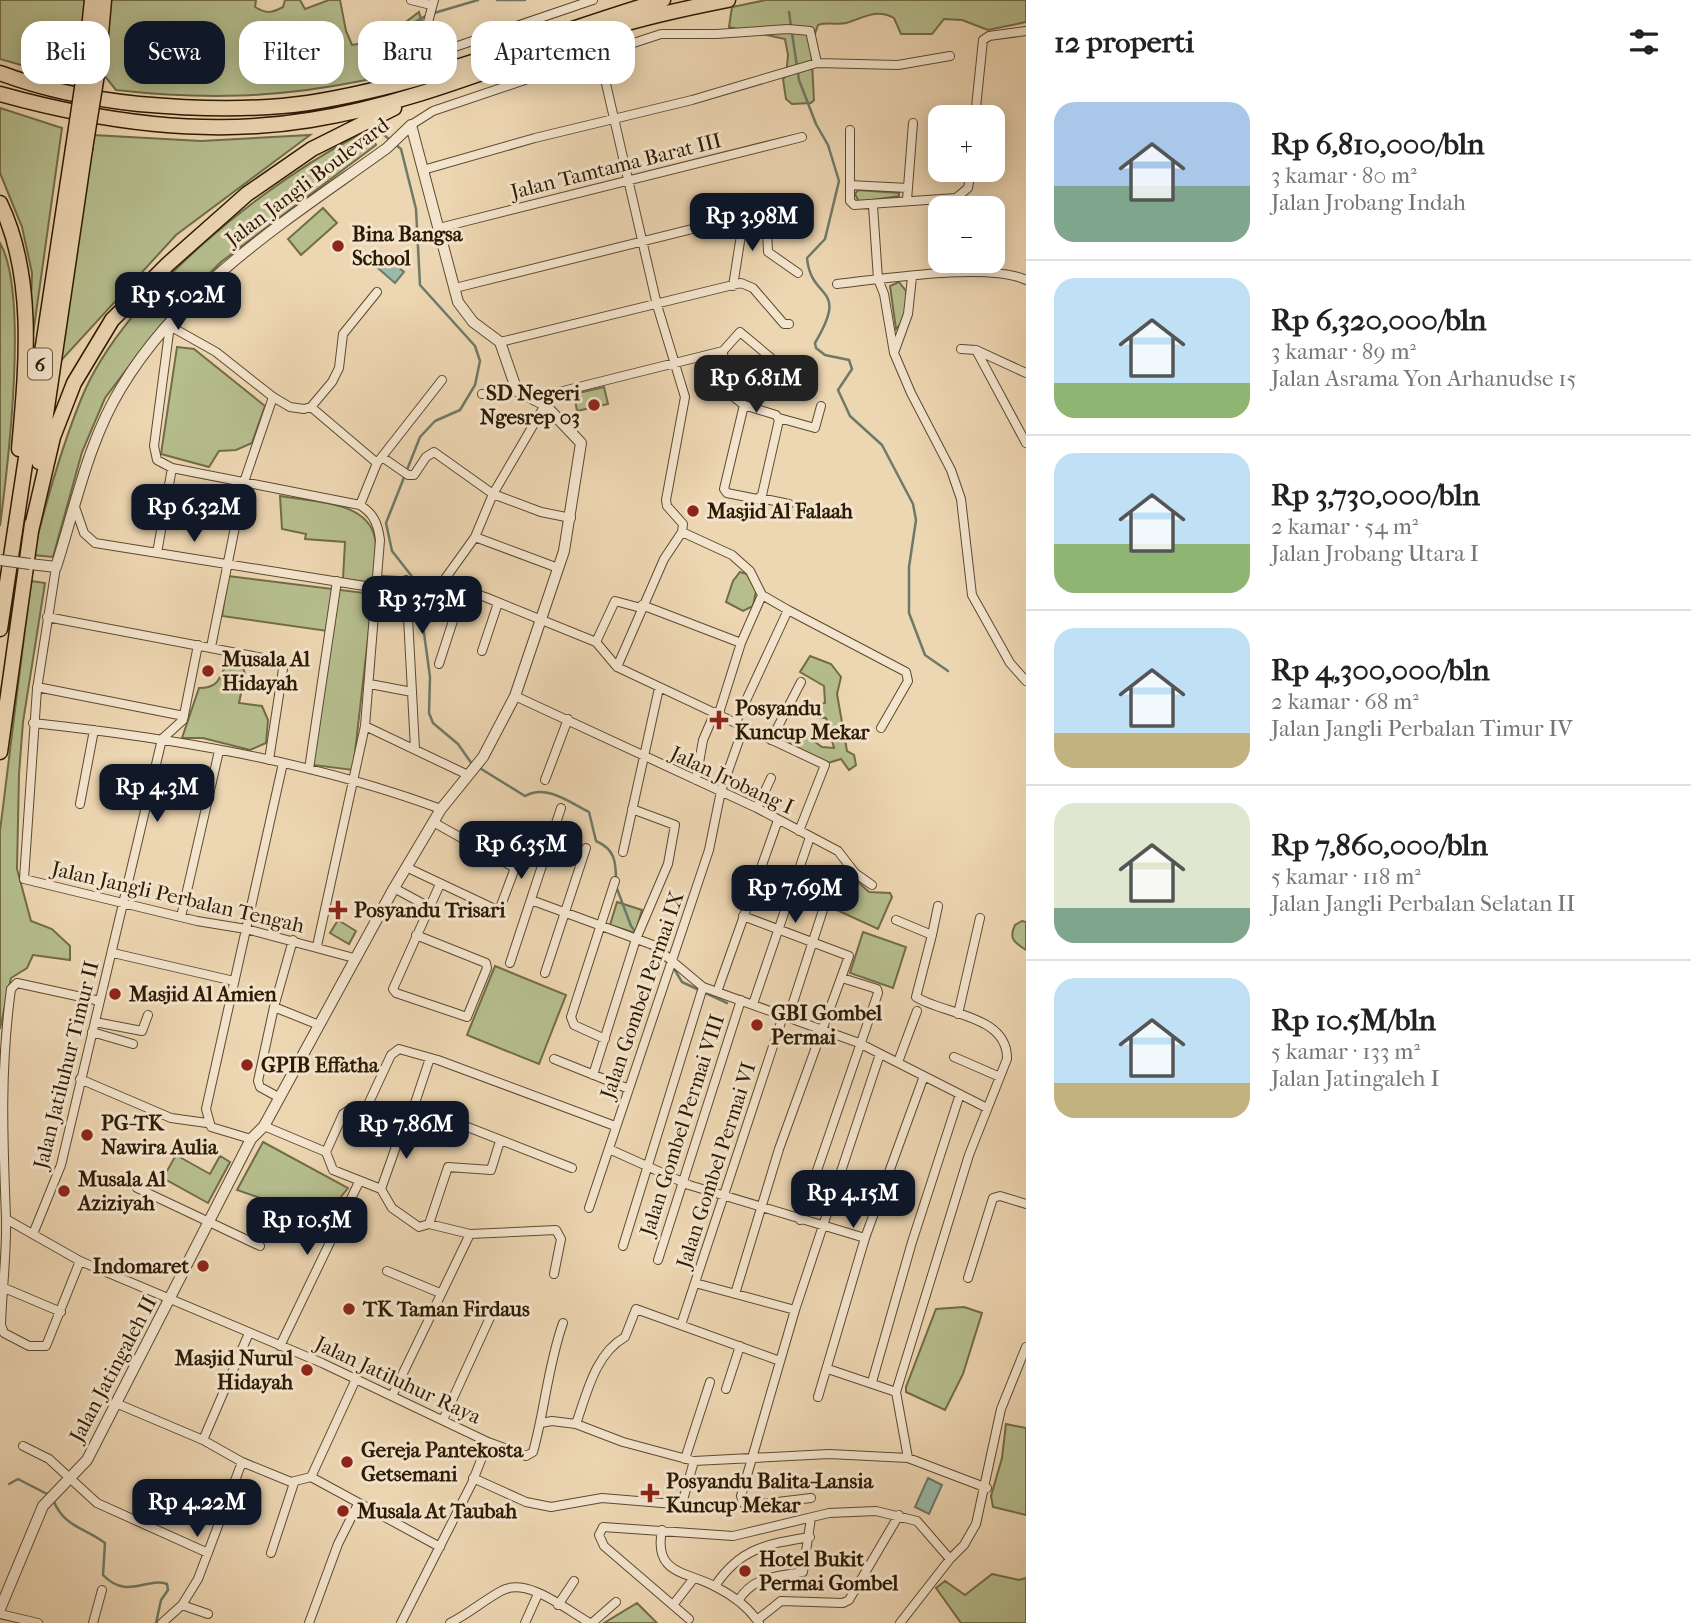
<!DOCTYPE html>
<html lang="id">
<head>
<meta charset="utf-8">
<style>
  body { margin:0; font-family:"IM FELL French Canon",serif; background:#f6f6f6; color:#222; height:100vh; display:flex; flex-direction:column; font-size:26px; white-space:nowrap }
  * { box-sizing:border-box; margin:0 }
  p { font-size:23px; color:#767676 }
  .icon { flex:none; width:38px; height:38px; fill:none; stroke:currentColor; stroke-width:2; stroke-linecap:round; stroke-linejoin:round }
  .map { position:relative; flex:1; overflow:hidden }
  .panel { display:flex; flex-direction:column; background:#fff; width:665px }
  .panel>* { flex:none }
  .hud { position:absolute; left:21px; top:21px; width:665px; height:63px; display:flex; gap:14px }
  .tools { position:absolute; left:928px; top:105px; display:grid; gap:14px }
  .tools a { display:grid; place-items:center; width:77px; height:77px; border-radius:14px; background:#fff; box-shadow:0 4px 18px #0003; font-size:35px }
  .price { position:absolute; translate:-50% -60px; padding:0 16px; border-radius:14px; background:#111827; color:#fff; font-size:23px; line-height:46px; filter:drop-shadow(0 2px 4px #0008) }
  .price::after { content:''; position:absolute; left:50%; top:42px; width:21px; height:16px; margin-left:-10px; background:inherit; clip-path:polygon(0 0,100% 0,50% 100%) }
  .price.active { background:#222; color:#fff }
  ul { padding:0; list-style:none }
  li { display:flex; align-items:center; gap:21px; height:175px; padding:0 28px }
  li+li { border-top:2px solid #e0e0e0 }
  li span { display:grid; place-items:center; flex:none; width:196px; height:140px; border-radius:21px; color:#555 }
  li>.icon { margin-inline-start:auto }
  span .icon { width:84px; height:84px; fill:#fffc; stroke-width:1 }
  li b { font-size:30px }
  h2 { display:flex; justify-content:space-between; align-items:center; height:84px; padding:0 28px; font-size:30px }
  .chip { padding:0 24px; border-radius:21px; background:#fff; box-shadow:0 4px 18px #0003; font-size:24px; line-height:63px }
  .chip.active { background:#111827; color:#fff }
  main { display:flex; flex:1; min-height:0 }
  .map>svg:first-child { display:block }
  .green { fill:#b6be8e; stroke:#726c48; stroke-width:2 }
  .water { fill:#9ab9a9; stroke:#6e7967; stroke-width:2 }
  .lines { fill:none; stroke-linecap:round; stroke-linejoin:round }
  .stream { stroke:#6e7967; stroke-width:2.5 }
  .minor-casing { stroke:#5d492f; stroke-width:10 }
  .tertiary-casing { stroke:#5d492f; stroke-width:12 }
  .motorway-casing { stroke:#2d1a03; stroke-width:17 }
  .minor { stroke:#f3e4cd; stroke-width:8 }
  .tertiary { stroke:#f3e4cd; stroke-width:10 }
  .motorway { stroke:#edd6b2; stroke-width:14 }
  .tertiary-bridge-casing { stroke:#5d492f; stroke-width:12; stroke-linecap:butt }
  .motorway-bridge-casing { stroke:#2d1a03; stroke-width:17; stroke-linecap:butt }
  .tertiary-bridge { stroke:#f3e4cd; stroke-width:10 }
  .motorway-bridge { stroke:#edd6b2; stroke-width:14 }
  .poi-dot { fill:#8f2418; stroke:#f3e4cd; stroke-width:2.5 }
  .labels { text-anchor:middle; stroke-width:6; stroke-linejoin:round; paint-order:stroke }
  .shield { fill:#f3e4cd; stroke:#685740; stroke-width:2 }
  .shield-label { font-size:19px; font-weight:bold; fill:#2d1a03 }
  .street-label { font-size:21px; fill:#2d1a03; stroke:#f3e4cd }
  .poi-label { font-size:21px; font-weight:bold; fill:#2d1a03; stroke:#f3e4cd; text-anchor:start }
</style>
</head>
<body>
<main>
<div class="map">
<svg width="1026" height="1623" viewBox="0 0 1026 1623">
  <rect width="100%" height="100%" fill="#edd6b2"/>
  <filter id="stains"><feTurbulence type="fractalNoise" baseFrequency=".00286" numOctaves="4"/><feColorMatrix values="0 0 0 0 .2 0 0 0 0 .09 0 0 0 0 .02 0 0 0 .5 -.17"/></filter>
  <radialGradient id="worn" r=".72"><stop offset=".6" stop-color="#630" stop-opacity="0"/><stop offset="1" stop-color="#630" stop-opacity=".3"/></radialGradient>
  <!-- green -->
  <path class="green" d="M0,0H87L77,81L0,59Z
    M111,0H256L255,7C266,14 272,13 283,7L285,0H300L305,9L329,0H340L346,31L352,45L382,40L419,12L433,61C412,71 389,75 366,80C279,98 204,100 116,90L103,74Z
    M766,0H1026V22L988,30L962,20L944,19L932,34H901L894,18C876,8 863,18 846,23C838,25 827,22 818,25L811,45L814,100L811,103L792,104L786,99L783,79L786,76L788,55L785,39L729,27L732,7Z
    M0,108L62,128L29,363L32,273L22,227L0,173Z
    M369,130L376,145L221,262L178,304L139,353L105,398L82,452L53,557L33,555C46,502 61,448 82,397C125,293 270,178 369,130Z
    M93,135L201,141L310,135L176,235L57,365Z
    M858,190L899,193V196L859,202L855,194Z
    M323,208L337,223L301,255L288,239Z
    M0,243C29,293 8,465 0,526Z
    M899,282L906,291C907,305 907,319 896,329L890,286Z
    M177,347L194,349L265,406L252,443L236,450L219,451L209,467L161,454Z
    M604,387L608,404L577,411L574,394Z
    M280,496C311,502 367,500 375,538C378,551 374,569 373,583L343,579L345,542L305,539L306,534L282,529Z
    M740,572L747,574L756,591L753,606L743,611L726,602L733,581Z
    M228,576L373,594L353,770L313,765L328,631L222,616Z
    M31,581L45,583L23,722L19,774L17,869L31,921L52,929L70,946V960L33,955L27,968L11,978L0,1029V831Z
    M810,656L831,664L841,677L837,694L847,751L854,755L856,765L849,770L841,759L828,763L788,746L794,732L800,731L822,747L834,748L826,718L817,717V704L825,703L824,686L800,672Z
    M243,666L245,675L239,703L262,706L268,720L266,743L250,750L203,738H182L199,688C216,688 219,681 225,667Z
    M846,871L869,892L890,893L892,897L878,929L828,906Z
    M617,902L642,910L635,933L610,925Z
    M338,920L356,931L349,944L330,933Z
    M1022,921L1026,922V950C1015,943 1008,939 1015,925Z
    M863,932L906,947L893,988L850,973Z
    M495,966L566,995L539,1064L467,1035Z
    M263,1142L348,1188L336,1203L311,1199L304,1213L237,1190Z
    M176,1155L210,1174L220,1156L230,1162L208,1203L163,1178Z
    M964,1307L982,1313L963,1374L945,1410L906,1392V1387L936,1309Z
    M1006,1424L1026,1428V1515L993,1507L991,1496L1002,1458Z
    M992,1574L1019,1580L1026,1578V1623H961L936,1588L945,1581L965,1595Z
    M637,1603L657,1623H604Z"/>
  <!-- water -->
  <path class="water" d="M381,253L404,272L395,283L372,263Z
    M928,1478L942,1485L929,1514L915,1507Z"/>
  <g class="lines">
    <!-- stream -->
    <path class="stream" d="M497,0H525
      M789,12L791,26
      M434,13L478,0
      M792,33L799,80L816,124L828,145L839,181L825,239L807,258C811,302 850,284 815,343L816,348L825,355L849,360L852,369L838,390L850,416L882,445L913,504L916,520L909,567V613L925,655L948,671
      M369,71C378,53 409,23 428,15
      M378,130L401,149L416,209L420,285L475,346L480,361L475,385L460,410L435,421L420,437L386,523L392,551L414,579L419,596L430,677L429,713L433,723L458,744L472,764
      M478,767L525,796C547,784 569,802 589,812L596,841C614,849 616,860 616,880
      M616,886L631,926L637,934
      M649,947L668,963
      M673,967L682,982L727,1003
      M9,1484L18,1479L49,1495
      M53,1500C65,1528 84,1527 105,1543L103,1575C127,1600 146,1577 167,1584L168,1590L161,1600L156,1623"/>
    <defs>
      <path id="minor" d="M411,0L431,5
        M434,0L428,22L433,47L440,52L593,0
        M975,117L983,40L989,36L1026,31
        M411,125L433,111L581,61L590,55L593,47
        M850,130V201L854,205L956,198L968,188L971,170
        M423,170L535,138L692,100L817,63L898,65L950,56
        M850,185L908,188
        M907,200L913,123
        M873,206L878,279L884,294L894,353L911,393L951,470L961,499L972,595L1010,663L1026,681
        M766,210L768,252L798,273
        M439,228L802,137
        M837,284C882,279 989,262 1026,280
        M733,286L744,216
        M455,288L805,201
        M168,325L216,352L273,397L290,407L304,409L311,407L332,382L339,368L343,334L377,292
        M170,325L154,446L157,460L172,468L360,505C374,514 378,524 380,540L365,726L317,946
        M500,342L741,283L753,288L784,324H789
        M961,349L976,350
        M895,350L908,314L912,277
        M723,351L725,390L744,405L724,489L727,493L757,499L762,495L779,420L776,415L744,405
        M1026,373L976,350L1026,443
        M482,394L517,391
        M535,398L723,351L740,332L789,373
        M311,407L377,463
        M779,418L815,428L821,406
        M382,457L408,475H414L426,457L434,452L493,494L545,405
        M760,498L789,504
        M360,505L377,463L442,380
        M75,507L84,533L95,543L377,588
        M682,532L683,524L667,506L666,500L685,397L657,305L601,62L609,51L661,34H716L788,29L810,31L817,63
        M682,532L732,555L750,571L762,595L788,610L736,722
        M475,537L558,568
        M157,553L172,468
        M56,567L37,689L24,879L197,921L246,929L354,958
        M378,580L442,583L485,597L596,642L617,667L825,765L799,831
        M406,580L412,692
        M442,583L475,537L493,494L541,512L571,518
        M642,605L741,643
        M788,610L906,672L908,681L881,728
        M47,617L279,661L283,669L269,760
        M596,642L615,601L641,608
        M211,647L244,482L273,397
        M482,651L498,603
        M439,664L463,590
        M617,667L664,559L682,532
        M370,684L412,692L415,749
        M37,687L184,716
        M515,696L757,808L838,851L855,873L872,885
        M719,713L741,643L762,595
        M33,723C172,738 311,761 441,809
        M365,726L468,775
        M162,739L183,720L198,645
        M771,740L801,682
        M309,769L337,581
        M545,780L568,719
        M696,780L703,740L715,712
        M80,804L94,730
        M757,808L771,778
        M623,852L659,688
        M408,868L495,909L500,908L515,868L433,822
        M515,868L523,845
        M799,872L829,883
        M394,888L429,907
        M531,900L653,945L703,987L859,1043L987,1108
        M181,917L219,751
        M416,935L486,963L487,968L467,1017L396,993L393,989L440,884
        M932,935L938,906
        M113,953L234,981
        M510,963L561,808
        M545,973L586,848
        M717,992L778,820
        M753,1004L810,837
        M274,1007L319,1025
        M958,1014L980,918
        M788,1018L824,907
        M95,1022L142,1031L148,1015
        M92,1032L133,1044
        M605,1039L574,1025L571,1017L615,881
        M954,1057L1000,1077
        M554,1059L629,1089
        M898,1062L917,1011
        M593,1075L636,939L668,864L675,825L632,809
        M80,1079L171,1118L207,1123
        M280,1098L260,1087L258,1081L274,1007L293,940
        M414,1106L572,1168
        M365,1111L391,1055L399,1049L438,1060L615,1126
        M264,1126L326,1152L333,1170L381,1189L392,1208L419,1227L429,1224L470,1234L556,1230L561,1239L554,1274
        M251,1139L211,1127L206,1109L283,763
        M609,1149L689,1185L865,1238
        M326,1152L343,1114L349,1110L365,1111L399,1127
        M137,1188L260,1246
        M381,1189L398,1141L399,1127L414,1106L430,1058
        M589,1208L709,850L721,791L744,726
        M6,1219L80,1261L322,1363L488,1442L526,1456L533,1452C545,1409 548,1365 563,1323
        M800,1220L878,993L877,989L842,978
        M429,1224L448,1167L491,1170L500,1141
        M33,1234L61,1165L162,739
        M623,1246L703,987
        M658,1260L741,1000
        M80,1261L46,1346H29L4,1333L1,1325C2,1290 7,1253 6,1218C3,1138 0,1070 11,989L17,983L100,1001
        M387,1271L440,1293
        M968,1278L993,1198L1000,1196L1026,1204
        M695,1283L795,1310
        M2,1287L61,1312
        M735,1294L779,1149L849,956L743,916
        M681,1325L783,1016
        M280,1346L359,1182
        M828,1369L896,1392L908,1458
        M872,1382L912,1242L960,1094
        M726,1389L740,1346
        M896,1392L969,1155L1007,1059C1008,1015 945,1015 916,997L932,935L896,920
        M392,1396L470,1234
        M818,1397L865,1238L924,1076
        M118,1404L203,1440L242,1462L291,1482L311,1477
        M443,1420L493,1311
        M541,1423L552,1421L576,1424L623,1442L694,1461L829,1454L908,1458L987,1488
        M576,1424C587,1393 595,1354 625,1337L636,1309L780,1361
        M203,1440L249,1333
        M23,1446L49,1459L97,1503L208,1553
        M685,1459L710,1382
        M311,1477L440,1547
        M311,1477L356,1379
        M473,1478L526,1502L551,1507L602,1498L674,1504L683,1500L694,1461
        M811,1498L751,1505L743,1503L741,1496L795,1310L880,1054
        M662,1530C653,1575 687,1571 716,1587C732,1595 749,1608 759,1623
        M271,1553L294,1483
        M715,1586C740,1548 767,1544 810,1537
        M738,1601C754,1575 777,1577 803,1572L811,1518
        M182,1605L208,1614
        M558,1605L574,1581
        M673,1605L694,1578
        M0,1614L38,1623
        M689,1619L604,1546L599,1535L603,1527L733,1536L829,1513L876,1511L917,1521L950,1559
        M757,1620L781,1601L843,1603L849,1600L899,1515
        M93,1623L102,1590
        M162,1623L182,1605L198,1579L242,1462
        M309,1623L338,1544L358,1504
        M401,1623L472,1483L488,1442
        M450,1623C468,1614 483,1601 501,1591C527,1576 568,1611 590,1623
        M525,1623L538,1594
        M592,1623L616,1602
        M900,1623L950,1559L964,1545L976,1524L1001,1409L1026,1347"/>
      <path id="tertiary" d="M0,1609L43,1506L87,1460L251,1139L264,1126L394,888L441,809L483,757L515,696L564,551L581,443L545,405L517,391L500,342L473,322L458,302L411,125L387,148C290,218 184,283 121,388C88,442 75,508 56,567L30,564"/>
      <path id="motorway" d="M85,68L92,0
        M98,68L104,0
        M0,73C45,90 91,99 139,104C195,109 252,111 308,103C430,84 545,35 663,0
        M0,94C101,122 205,137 310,120C412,104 507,62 604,30C645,17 687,8 728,0
        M0,203C36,278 26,369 19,449
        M39,462L85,149
        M31,531L53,437L74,383L112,320L168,264L247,194L312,149L394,108
        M0,629L73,148
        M0,752L32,524"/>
    </defs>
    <!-- minor casing -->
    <use href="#minor" class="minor-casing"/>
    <!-- tertiary casing -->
    <use href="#tertiary" class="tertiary-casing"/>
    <!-- motorway casing -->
    <use href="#motorway" class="motorway-casing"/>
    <!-- minor -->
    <use href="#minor" class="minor"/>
    <!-- tertiary -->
    <use href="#tertiary" class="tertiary"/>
    <!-- motorway -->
    <use href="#motorway" class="motorway"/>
    <defs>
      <path id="tertiary-bridge" d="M0,560L30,564"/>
      <path id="motorway-bridge" d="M73,148L85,68
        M85,149L98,68"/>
    </defs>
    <!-- tertiary-bridge casing -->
    <use href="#tertiary-bridge" class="tertiary-bridge-casing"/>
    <!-- motorway-bridge casing -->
    <use href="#motorway-bridge" class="motorway-bridge-casing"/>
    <!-- tertiary-bridge -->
    <use href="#tertiary-bridge" class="tertiary-bridge"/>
    <!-- motorway-bridge -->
    <use href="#motorway-bridge" class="motorway-bridge"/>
  </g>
  <!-- markers -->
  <g class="poi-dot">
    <circle cx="338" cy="246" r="7"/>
    <circle cx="594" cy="405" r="7"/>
    <circle cx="693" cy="511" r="7"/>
    <circle cx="208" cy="671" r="7"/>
    <path d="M715.5 709.5h7v7h7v7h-7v7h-7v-7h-7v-7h7z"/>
    <path d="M334.5 899.5h7v7h7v7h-7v7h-7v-7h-7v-7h7z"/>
    <circle cx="115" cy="994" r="7"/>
    <circle cx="757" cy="1025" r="7"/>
    <circle cx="247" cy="1065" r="7"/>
    <circle cx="87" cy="1135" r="7"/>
    <circle cx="64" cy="1191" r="7"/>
    <circle cx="203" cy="1266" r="7"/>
    <circle cx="349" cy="1309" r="7"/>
    <circle cx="307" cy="1370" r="7"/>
    <circle cx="347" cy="1462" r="7"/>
    <path d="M646.5 1482.5h7v7h7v7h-7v7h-7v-7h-7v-7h7z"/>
    <circle cx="343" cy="1511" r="7"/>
    <circle cx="745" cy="1571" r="7"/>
  </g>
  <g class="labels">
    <!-- shield labels -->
    <rect class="shield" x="28" y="348.5" width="24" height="31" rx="5"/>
    <g class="shield-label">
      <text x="40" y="371">6</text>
    </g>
    <!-- street labels -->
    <g class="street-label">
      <text transform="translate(616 166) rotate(-14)" y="7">Jalan Tamtama Barat III</text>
      <text transform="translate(307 182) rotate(-37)" y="7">Jalan Jangli Boulevard</text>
      <text transform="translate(732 780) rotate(25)" y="7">Jalan Jrobang I</text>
      <text transform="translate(178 897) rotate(13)" y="7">Jalan Jangli Perbalan Tengah</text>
      <text transform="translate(642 995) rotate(-71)" y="7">Jalan Gombel Permai IX</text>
      <text transform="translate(66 1065) rotate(-76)" y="7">Jalan Jatiluhur Timur II</text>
      <text transform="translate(682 1125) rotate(-72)" y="7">Jalan Gombel Permai VIII</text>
      <text transform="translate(716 1165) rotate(-72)" y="7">Jalan Gombel Permai VI</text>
      <text transform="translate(113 1369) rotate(-62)" y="7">Jalan Jatingaleh II</text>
      <text transform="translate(398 1380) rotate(25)" y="7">Jalan Jatiluhur Raya</text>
    </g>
    <!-- poi labels -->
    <g class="poi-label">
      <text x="352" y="241">Bina Bangsa<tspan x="352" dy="24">School</tspan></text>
      <text x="580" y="400" text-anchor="end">SD Negeri<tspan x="580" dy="24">Ngesrep 03</tspan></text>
      <text x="707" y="518">Masjid Al Falaah</text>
      <text x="222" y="666">Musala Al<tspan x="222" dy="24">Hidayah</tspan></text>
      <text x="735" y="715">Posyandu<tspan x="735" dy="24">Kuncup Mekar</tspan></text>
      <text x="354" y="917">Posyandu Trisari</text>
      <text x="129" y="1001">Masjid Al Amien</text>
      <text x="771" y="1020">GBI Gombel<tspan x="771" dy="24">Permai</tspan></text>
      <text x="261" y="1072">GPIB Effatha</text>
      <text x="101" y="1130">PG-TK<tspan x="101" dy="24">Nawira Aulia</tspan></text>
      <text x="78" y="1186">Musala Al<tspan x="78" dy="24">Aziziyah</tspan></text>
      <text x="189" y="1273" text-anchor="end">Indomaret</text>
      <text x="363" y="1316">TK Taman Firdaus</text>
      <text x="293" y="1365" text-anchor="end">Masjid Nurul<tspan x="293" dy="24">Hidayah</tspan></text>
      <text x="361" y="1457">Gereja Pantekosta<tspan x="361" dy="24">Getsemani</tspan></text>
      <text x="666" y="1488">Posyandu Balita-Lansia<tspan x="666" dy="24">Kuncup Mekar</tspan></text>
      <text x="357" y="1518">Musala At Taubah</text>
      <text x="759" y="1566">Hotel Bukit<tspan x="759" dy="24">Permai Gombel</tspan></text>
    </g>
  </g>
  <rect width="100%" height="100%" filter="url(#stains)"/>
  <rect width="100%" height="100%" fill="url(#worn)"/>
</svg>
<div class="tools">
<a>+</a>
<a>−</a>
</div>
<b class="price" style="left:752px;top:253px">Rp 3.98M</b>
<b class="price" style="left:178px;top:332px">Rp 5.02M</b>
<b class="price active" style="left:756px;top:415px">Rp 6.81M</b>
<b class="price" style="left:194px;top:544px">Rp 6.32M</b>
<b class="price" style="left:422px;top:636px">Rp 3.73M</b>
<b class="price" style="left:157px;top:824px">Rp 4.3M</b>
<b class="price" style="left:521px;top:881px">Rp 6.35M</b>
<b class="price" style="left:795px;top:925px">Rp 7.69M</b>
<b class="price" style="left:406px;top:1161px">Rp 7.86M</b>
<b class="price" style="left:853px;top:1230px">Rp 4.15M</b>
<b class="price" style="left:307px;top:1257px">Rp 10.5M</b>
<b class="price" style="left:197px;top:1539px">Rp 4.22M</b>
<div class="hud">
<a class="chip">Beli</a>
<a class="chip active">Sewa</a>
<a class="chip">Filter</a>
<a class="chip">Baru</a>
<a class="chip">Apartemen</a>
</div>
</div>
<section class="panel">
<h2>12 properti<svg class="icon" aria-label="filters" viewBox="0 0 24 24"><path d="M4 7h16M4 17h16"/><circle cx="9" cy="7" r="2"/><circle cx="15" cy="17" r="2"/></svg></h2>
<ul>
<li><span style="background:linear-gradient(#a9c7e8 60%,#7fa58c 0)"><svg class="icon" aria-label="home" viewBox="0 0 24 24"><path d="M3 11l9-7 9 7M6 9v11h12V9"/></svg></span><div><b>Rp 6,810,000/bln</b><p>3 kamar · 80 m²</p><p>Jalan Jrobang Indah</p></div></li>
<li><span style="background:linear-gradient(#bfe0f5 75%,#8fb573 0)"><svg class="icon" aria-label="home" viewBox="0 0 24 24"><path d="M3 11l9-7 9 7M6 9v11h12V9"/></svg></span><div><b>Rp 6,320,000/bln</b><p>3 kamar · 89 m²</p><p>Jalan Asrama Yon Arhanudse 15</p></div></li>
<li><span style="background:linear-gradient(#bfe0f5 65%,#8fb573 0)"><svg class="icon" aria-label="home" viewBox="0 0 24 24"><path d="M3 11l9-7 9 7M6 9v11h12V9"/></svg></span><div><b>Rp 3,730,000/bln</b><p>2 kamar · 54 m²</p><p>Jalan Jrobang Utara I</p></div></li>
<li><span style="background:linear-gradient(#bfe0f5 75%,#c2b280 0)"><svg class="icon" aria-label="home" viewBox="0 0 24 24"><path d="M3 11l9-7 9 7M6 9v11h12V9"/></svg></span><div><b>Rp 4,300,000/bln</b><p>2 kamar · 68 m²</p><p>Jalan Jangli Perbalan Timur IV</p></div></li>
<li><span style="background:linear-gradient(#dfe7d0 75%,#7fa58c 0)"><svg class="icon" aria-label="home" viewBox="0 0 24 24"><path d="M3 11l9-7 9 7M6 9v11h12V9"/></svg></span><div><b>Rp 7,860,000/bln</b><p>5 kamar · 118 m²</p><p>Jalan Jangli Perbalan Selatan II</p></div></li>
<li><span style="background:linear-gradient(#bfe0f5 75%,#c2b280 0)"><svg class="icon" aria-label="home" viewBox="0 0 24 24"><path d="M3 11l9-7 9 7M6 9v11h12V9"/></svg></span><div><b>Rp 10.5M/bln</b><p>5 kamar · 133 m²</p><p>Jalan Jatingaleh I</p></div></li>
</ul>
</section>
</main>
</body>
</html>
